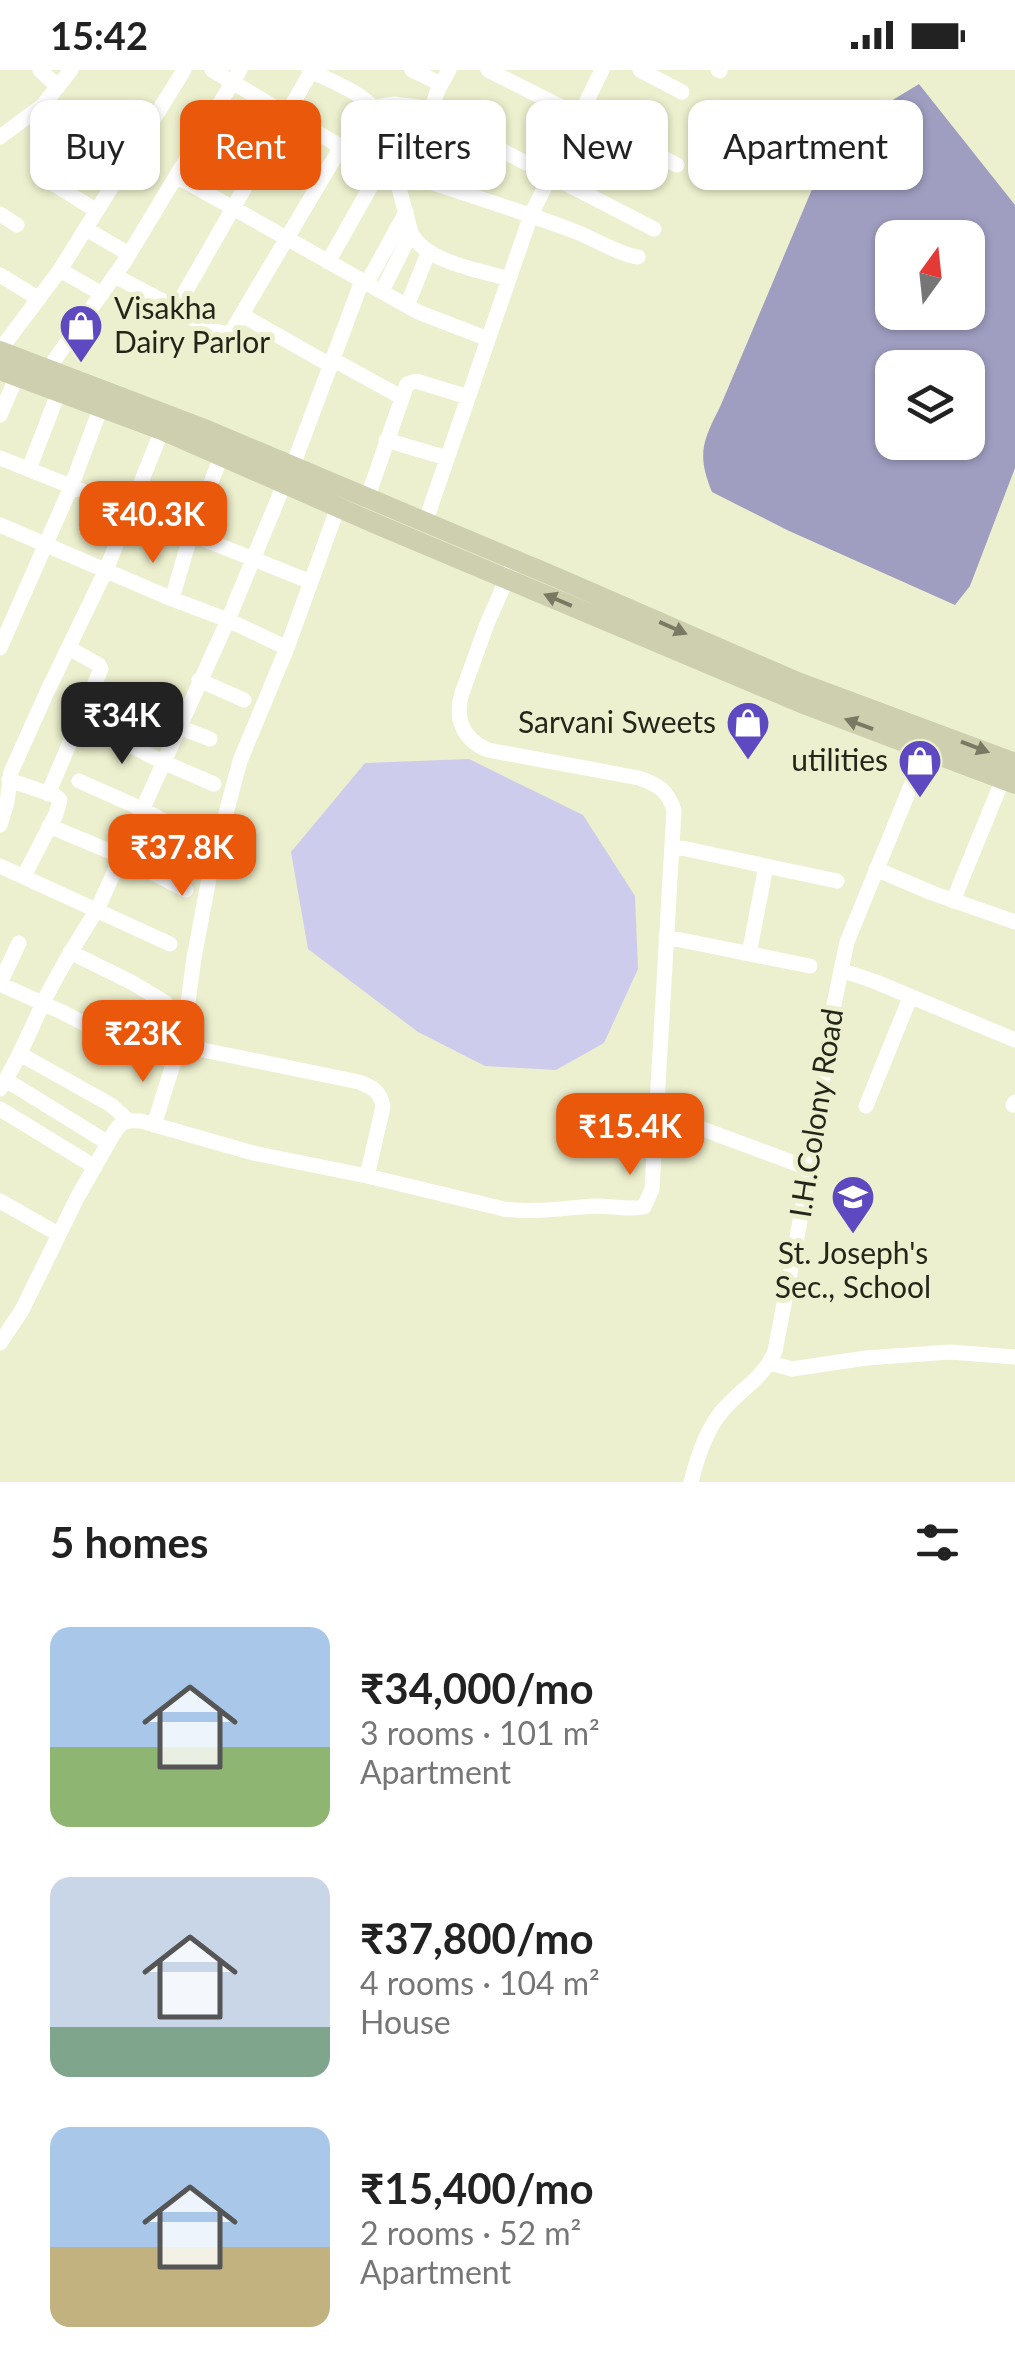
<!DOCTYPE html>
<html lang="en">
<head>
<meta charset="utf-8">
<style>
  body { margin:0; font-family:Lato,sans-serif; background:#f2f2f2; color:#222; height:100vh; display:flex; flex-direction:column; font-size:38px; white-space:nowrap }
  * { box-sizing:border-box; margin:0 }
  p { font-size:32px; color:#767676 }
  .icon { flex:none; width:55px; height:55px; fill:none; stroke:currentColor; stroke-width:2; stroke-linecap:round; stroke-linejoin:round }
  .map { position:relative; height:1412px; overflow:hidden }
  .details { display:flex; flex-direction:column; background:#fff; flex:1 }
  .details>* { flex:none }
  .hud { position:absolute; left:30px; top:30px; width:955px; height:90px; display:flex; gap:20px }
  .needle { width:65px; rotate:15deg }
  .buttons { position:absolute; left:875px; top:150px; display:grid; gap:20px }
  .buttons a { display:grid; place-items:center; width:110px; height:110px; border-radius:20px; background:#fff; box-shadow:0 2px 8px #0004; font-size:50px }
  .price { position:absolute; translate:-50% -85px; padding:0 22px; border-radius:20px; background:#ea580c; color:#fff; font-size:32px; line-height:65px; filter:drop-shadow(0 2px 5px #0008) }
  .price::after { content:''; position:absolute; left:50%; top:60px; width:30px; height:22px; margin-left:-15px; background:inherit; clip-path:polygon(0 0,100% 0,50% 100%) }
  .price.current { background:#222; color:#fff }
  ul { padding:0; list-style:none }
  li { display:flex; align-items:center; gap:30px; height:250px; padding:0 50px }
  li span { display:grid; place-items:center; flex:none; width:280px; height:200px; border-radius:20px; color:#555 }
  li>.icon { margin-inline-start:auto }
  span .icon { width:120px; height:120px; fill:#fffc; stroke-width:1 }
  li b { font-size:42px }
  h2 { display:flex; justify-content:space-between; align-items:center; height:120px; padding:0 50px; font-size:42px }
  .pill { padding:0 35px; border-radius:20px; background:#fff; box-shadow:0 2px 8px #0004; font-size:35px; line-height:90px }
  .pill.current { background:#ea580c; color:#fff }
  .status { display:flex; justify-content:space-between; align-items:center; height:70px; padding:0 50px; background:#fff; direction:ltr }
  .status svg { height:28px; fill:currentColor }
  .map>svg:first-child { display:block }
  .green { fill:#cdccec }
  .water { fill:#9f9ec1; fill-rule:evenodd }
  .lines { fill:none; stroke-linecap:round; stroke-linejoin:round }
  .minor { stroke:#fff; stroke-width:15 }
  .secondary { stroke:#cecfaf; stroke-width:20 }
  .oneway { fill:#7a7a64 }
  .labels { text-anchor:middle; stroke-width:10; stroke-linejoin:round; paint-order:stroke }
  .poi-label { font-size:30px; fill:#25261a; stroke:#edf0ce; text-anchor:end }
  .street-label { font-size:30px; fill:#25261a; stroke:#edf0ce }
</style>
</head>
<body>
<div class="status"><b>15:42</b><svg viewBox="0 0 49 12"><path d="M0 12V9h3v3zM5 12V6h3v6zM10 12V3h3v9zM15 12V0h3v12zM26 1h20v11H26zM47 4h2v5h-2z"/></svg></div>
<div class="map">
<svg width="1015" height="1412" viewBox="0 0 1015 1412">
  <rect width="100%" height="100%" fill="#edf0ce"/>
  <!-- green -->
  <path class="green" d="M469,689L583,745L635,826L638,899L604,973L556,1000L485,996L418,962L308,879L291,782L365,693Z"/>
  <!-- water -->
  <path class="water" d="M919,14L1015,135V398L970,516L955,535L787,460L712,422C697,385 702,372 720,337L835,65ZM892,168H968V242H892ZM892,298H968V372H892Z"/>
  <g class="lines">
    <!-- minor -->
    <path class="minor" d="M40,0L58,17
      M212,0L380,100L396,101C455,120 515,139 574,161C593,168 620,185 638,187
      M309,0C332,12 366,23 380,46L411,163C427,193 477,199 508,209
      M412,0L441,14
      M449,0C441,15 428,31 437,47L654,159
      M488,0L677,95
      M640,0L682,22
      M718,0L720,1
      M374,37L394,34L433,39
      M0,67L43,35L71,0
      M176,106L418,242L488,269
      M44,108L97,141
      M0,144L17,155
      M86,159L129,184
      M328,192L380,100
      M60,200L102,224
      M0,205L39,229
      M115,206L176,238L211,260L228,264L233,259L341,77
      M367,213L406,142
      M382,221L411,163
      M407,236L428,183
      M176,238L312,0
      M242,245L330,295
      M0,280L60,200L184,0
      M332,289L401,327
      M48,299L125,191L240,0
      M0,345L17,306
      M386,370L447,388
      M0,388L311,512
      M292,398L362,211
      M29,399L59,321
      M367,429L407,314L416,311L468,327
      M338,437L287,578L240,691L210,803L194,888L185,955L187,969L203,980L359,1012C373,1018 380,1020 383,1037L367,1106
      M425,453L531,145L602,0
      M0,455L172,529L228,550L287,578
      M172,529L191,464L222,384
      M0,578L71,417L101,337
      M199,610L244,630
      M179,657L210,669
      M102,661L163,692L214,714
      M9,710L56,726L60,730L56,744L24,806
      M79,711L142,739L189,764
      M48,724L101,599L99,595L69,578
      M0,755L7,732L11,702L47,622L106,500L162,360
      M49,756L121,786L186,820
      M672,776L837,811
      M0,796L170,874
      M876,799L932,823L1015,852
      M953,831L1003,709
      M666,867L810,896
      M70,882L131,912L166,933
      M749,884L766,796
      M841,900L876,912L1015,970
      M0,913L19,873
      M0,914L62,942L134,979
      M20,984L111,1035L128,1050
      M6,1010L108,1073
      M0,1019C17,992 29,964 42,935C58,902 77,871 97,840L228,550L285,412
      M1013,1035L1015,1032
      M866,1036L910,928
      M0,1039L95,1097
      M658,1045L692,1055L810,1099
      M154,1055L175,988
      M0,1131L58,1164
      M0,1273L22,1240L77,1128L115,1061C123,1050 128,1050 141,1051L253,1083L367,1106L504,1139C534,1143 564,1138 594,1136C611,1136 628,1140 644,1137L652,1119L674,740C667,720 659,715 639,708L488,680C463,670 454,648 462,623L487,554L515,490
      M770,1293L792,1299L866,1288L950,1282L1015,1287
      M691,1412C697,1388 706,1359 723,1340C741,1319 764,1308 775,1281L810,1099L832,944L847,872L928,674"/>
    <!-- secondary -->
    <path class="secondary" d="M0,281L202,358L553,506L795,611L1015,693
      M0,300L162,360L374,453L806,635L1015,714"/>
  </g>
  <!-- one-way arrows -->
  <defs><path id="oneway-solid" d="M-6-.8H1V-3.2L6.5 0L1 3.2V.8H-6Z" transform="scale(2.5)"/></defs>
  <g class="oneway">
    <use href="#oneway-solid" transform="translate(558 530) rotate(-157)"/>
    <use href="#oneway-solid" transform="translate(673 558) rotate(24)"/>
    <use href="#oneway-solid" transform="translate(859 654) rotate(-160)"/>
    <use href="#oneway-solid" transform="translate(975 677) rotate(21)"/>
  </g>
  <!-- icons -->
  <defs>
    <symbol id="shop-pin" viewBox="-11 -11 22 30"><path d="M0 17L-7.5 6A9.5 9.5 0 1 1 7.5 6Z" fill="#5e49c1" stroke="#edf0ce"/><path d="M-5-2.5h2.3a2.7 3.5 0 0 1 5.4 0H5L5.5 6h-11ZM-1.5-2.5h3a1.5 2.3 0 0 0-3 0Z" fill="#fff"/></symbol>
    <symbol id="school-pin" viewBox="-11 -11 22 30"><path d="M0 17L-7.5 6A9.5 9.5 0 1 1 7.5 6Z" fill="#5e49c1" stroke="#edf0ce"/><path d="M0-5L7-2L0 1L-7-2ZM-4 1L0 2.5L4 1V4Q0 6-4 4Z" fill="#fff"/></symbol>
  </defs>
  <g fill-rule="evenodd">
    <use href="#shop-pin" x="56" y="231" width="50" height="68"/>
    <use href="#shop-pin" x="723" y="628" width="50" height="68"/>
    <use href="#shop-pin" x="895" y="666" width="50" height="68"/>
    <use href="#school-pin" x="828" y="1102" width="50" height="68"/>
  </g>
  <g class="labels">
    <!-- poi labels -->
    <g class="poi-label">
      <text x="114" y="249" text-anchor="start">Visakha<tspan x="114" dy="34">Dairy Parlor</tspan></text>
      <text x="716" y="663">Sarvani Sweets</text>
      <text x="888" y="701">utilities</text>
      <text x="853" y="1194" text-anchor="middle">St. Joseph's<tspan x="853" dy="34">Sec., School</tspan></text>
    </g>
    <!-- street labels -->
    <g class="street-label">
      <text transform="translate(817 1043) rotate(-81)" y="10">I.H.Colony Road</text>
    </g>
  </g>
</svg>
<div class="buttons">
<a><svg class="needle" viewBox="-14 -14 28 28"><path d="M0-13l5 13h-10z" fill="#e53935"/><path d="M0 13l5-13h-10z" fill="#767676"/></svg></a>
<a><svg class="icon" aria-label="layers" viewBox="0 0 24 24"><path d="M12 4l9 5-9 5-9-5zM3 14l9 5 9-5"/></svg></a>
</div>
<b class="price" style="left:153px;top:496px">₹40.3K</b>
<b class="price current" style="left:122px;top:697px">₹34K</b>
<b class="price" style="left:182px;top:829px">₹37.8K</b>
<b class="price" style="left:143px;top:1015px">₹23K</b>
<b class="price" style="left:630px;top:1108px">₹15.4K</b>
<div class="hud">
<a class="pill">Buy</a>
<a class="pill current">Rent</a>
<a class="pill">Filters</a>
<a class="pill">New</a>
<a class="pill">Apartment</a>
</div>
</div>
<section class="details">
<h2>5 homes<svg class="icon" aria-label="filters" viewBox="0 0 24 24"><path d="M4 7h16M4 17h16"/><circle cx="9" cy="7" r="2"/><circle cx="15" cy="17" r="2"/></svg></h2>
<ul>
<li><span style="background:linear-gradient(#a9c7e8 60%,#8fb573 0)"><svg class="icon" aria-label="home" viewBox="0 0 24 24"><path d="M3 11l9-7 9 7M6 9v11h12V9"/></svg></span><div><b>₹34,000/mo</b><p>3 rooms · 101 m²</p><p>Apartment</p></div></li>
<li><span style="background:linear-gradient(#c9d6e8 75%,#7fa58c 0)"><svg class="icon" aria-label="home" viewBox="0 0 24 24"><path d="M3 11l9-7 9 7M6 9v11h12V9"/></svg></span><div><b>₹37,800/mo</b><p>4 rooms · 104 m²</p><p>House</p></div></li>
<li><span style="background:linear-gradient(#a9c7e8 60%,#c2b280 0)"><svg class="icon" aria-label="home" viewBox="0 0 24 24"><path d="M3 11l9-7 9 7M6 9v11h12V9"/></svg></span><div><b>₹15,400/mo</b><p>2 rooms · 52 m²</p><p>Apartment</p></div></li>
</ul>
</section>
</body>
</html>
